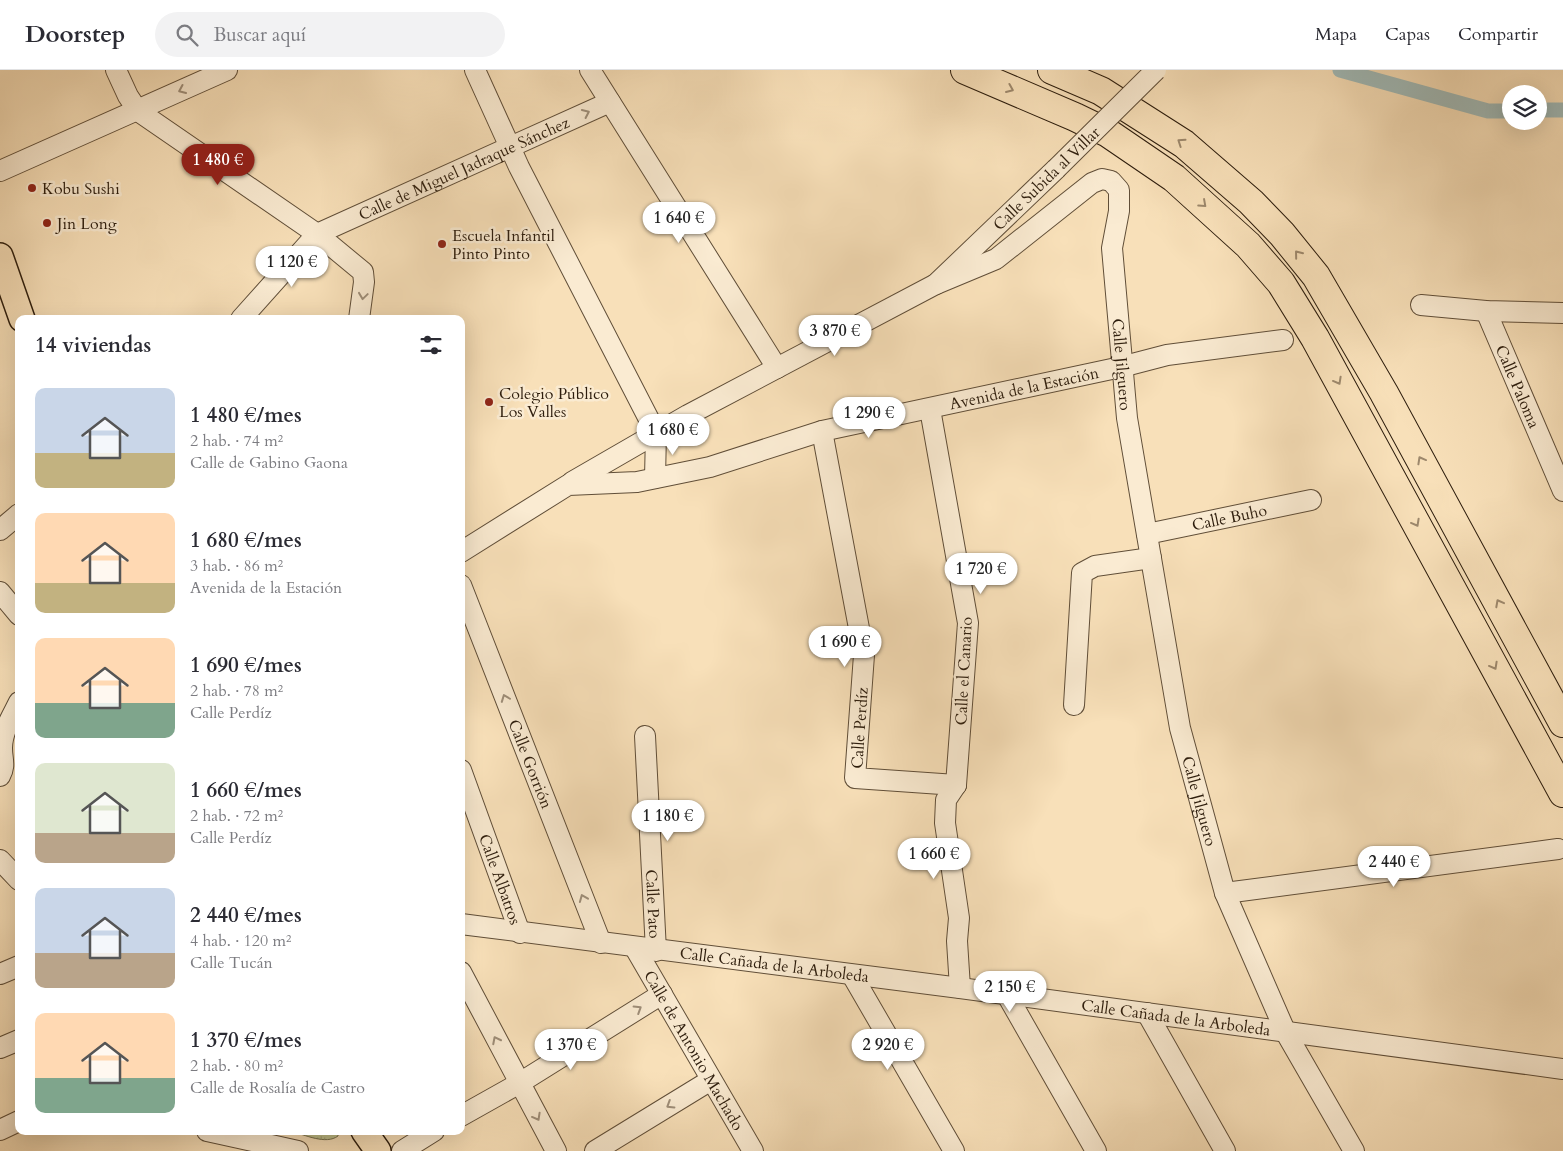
<!DOCTYPE html>
<html lang="es">
<head>
<meta charset="utf-8">
<style>
  body { margin:0; font-family:Cardo,serif; background:#f2f2f3; color:#2b2b33; height:100vh; display:flex; flex-direction:column; font-size:19px; white-space:nowrap }
  * { box-sizing:border-box; margin:0 }
  p { font-size:16px; color:#7c7c81 }
  .icon { flex:none; width:28px; height:28px; fill:none; stroke:currentColor; stroke-width:2; stroke-linecap:round; stroke-linejoin:round }
  .map { position:relative; flex:1; overflow:hidden }
  .drawer { position:absolute; left:15px; top:245px; width:450px; height:820px; display:flex; flex-direction:column; background:#fff; border-radius:10px; box-shadow:0 5px 20px #0002 }
  .drawer>* { flex:none }
  .buttons { position:absolute; left:1502px; top:15px; display:grid; gap:10px }
  .buttons a { display:grid; place-items:center; width:45px; height:45px; border-radius:50%; background:#fff; box-shadow:0 5px 20px #0002; font-size:25px }
  .price { position:absolute; translate:-50% -42px; padding:0 11px; border-radius:18px; background:#fff; color:#222; font-size:16px; line-height:32px; filter:drop-shadow(0 1px 2px #0008) }
  .price::after { content:''; position:absolute; left:50%; top:30px; width:15px; height:11px; margin-left:-8px; background:inherit; clip-path:polygon(0 0,100% 0,50% 100%) }
  .price.active { background:#8f2418; color:#fff }
  ul { padding:0; list-style:none }
  li { display:flex; align-items:center; gap:15px; height:125px; padding:0 20px }
  li span { display:grid; place-items:center; flex:none; width:140px; height:100px; border-radius:10px; color:#555 }
  li>.icon { margin-inline-start:auto }
  span .icon { width:60px; height:60px; fill:#fffc; stroke-width:1 }
  li b { font-size:21px }
  h2 { display:flex; justify-content:space-between; align-items:center; height:60px; padding:0 20px; font-size:21px }
  header { display:flex; align-items:center; gap:30px; box-sizing:border-box; height:70px; padding:0 25px; background:#fff; border-bottom:1px solid #e1e1e2 }
  header strong { font-size:24px }
  nav { display:flex; gap:28px; margin-inline-start:auto; font-size:18px }
  .search { width:350px; height:45px; background:#f2f2f3; display:flex; align-items:center; gap:12px; box-sizing:border-box; padding:0 18px; border-radius:28px; color:#7c7c81; font-size:19px }
  .map>svg:first-child { display:block }
  .grass { fill:url(#grass-tufts); stroke:#76704e }
  .lines { fill:none; stroke-linecap:round; stroke-linejoin:round }
  .canal { stroke:#a1bbb9; stroke-width:15 }
  .minor-casing { stroke:#604e38; stroke-width:22 }
  .major-casing { stroke:#2d1d0d; stroke-width:28 }
  .highway-casing { stroke:#2d1d0d; stroke-width:30 }
  .minor { stroke:#faebd2; stroke-width:20 }
  .major { stroke:#f8e0b9; stroke-width:25 }
  .highway { stroke:#f8e0b9; stroke-width:28 }
  .minor-bridge-casing { stroke:#604e38; stroke-width:22; stroke-linecap:butt }
  .minor-bridge { stroke:#faebd2; stroke-width:20 }
  .oneway { stroke:#9d886c }
  .oneway2 { stroke:#9e8e79 }
  .poi-dot { fill:#8f2418; stroke:#faebd2; stroke-width:2 }
  .labels { text-anchor:middle; stroke-width:5; stroke-linejoin:round; paint-order:stroke }
  .street-label { font-size:16px; fill:#2d1d0d; stroke:#faebd2 }
  .poi-label { font-size:16px; fill:#2d1d0d; stroke:#faebd2; text-anchor:start }
</style>
</head>
<body>
<header>
<strong>Doorstep</strong>
<div class="search"><svg class="icon" aria-label="search" viewBox="0 0 24 24"><circle cx="10" cy="10" r="6"/><path d="M15 15l6 6"/></svg>Buscar aquí</div>
<nav><a>Mapa</a><a>Capas</a><a>Compartir</a></nav>
</header>
<div class="map">
<svg width="1563" height="1081" viewBox="0 0 1563 1081">
  <defs>
    <pattern id="grass-tufts" width="24" height="20" patternUnits="userSpaceOnUse" patternTransform="scale(1.25)"><rect width="24" height="20" fill="#bec28f"/><path d="M3 7l-1-3M5 7V3M7 7l1-3M15 17l-1-3M17 17v-4M19 17l1-3" fill="none" stroke="#a4a67a"/></pattern>
  </defs>
  <rect width="100%" height="100%" fill="#f8e0b9"/>
  <filter id="stains"><feTurbulence type="fractalNoise" baseFrequency=".004" numOctaves="4"/><feColorMatrix values="0 0 0 0 .2 0 0 0 0 .09 0 0 0 0 .02 0 0 0 .5 -.17"/></filter>
  <radialGradient id="worn" r=".72"><stop offset=".6" stop-color="#630" stop-opacity="0"/><stop offset="1" stop-color="#630" stop-opacity=".3"/></radialGradient>
  <!-- grass -->
  <path class="grass" d="M291,1061H338V1066C326,1075 305,1065 291,1061Z"/>
  <g class="lines">
    <!-- canal -->
    <path class="canal" d="M1340,0L1488,41H1511
      M1539,40H1563"/>
    <defs>
      <g id="minor">
        <path d="M116,0L128,26L138,41L317,164L363,202L364,212L359,249"/>
        <path d="M475,0L519,97L656,363L655,408"/>
        <path d="M590,0L777,298"/>
        <path d="M0,101L227,0"/>
        <path id="s1" d="M936,214L996,189L1092,113L1102,109L1111,111L1119,120V141L1112,178L1127,348L1180,658L1225,823L1286,963L1354,1081"/>
        <path d="M1421,235L1486,241L1563,243"/>
        <path id="s2" d="M1486,241L1563,421"/>
        <path id="s3" d="M241,249L317,164L610,32"/>
        <path d="M930,339L968,553L956,715"/>
        <path d="M822,361L864,585L855,708L956,715"/>
        <path d="M572,412L688,345L936,214L1056,99"/>
        <path d="M0,460L19,444"/>
        <path id="s4" d="M1147,464L1311,430"/>
        <path id="s5" d="M461,482L568,415L637,412L710,397L822,361L1121,297L1167,285L1283,270"/>
        <path id="s6" d="M461,515L601,873"/>
        <path d="M0,522L19,545"/>
        <path d="M1074,635L1082,503L1095,496L1151,488"/>
        <path id="s7" d="M645,666L656,881"/>
        <path id="s8" d="M461,700L520,863"/>
        <path d="M0,706C6,695 2,690 2,678C2,662 12,646 19,632"/>
        <path d="M956,715L946,730L945,753L959,848L957,871L960,918"/>
        <path d="M0,790L19,810"/>
        <path d="M1225,823L1558,779"/>
        <path id="s9" d="M461,854L960,918L1563,999"/>
        <path id="s10" d="M635,878L753,1081"/>
        <path d="M461,902L556,1081"/>
        <path d="M0,904L19,896"/>
        <path d="M852,905L954,1081"/>
        <path d="M1007,925L1096,1081"/>
        <path d="M1147,943L1225,1081"/>
        <path d="M0,978L19,970"/>
        <path d="M461,1046L518,1014L662,924"/>
        <path d="M0,1060L19,1051"/>
        <path d="M207,1061L298,1081"/>
        <path d="M402,1081L434,1061"/>
        <path d="M595,1081L711,1010"/>
      </g>
      <path id="major" d="M0,186L22,249
        M364,1061L378,1081"/>
      <path id="highway" d="M965,0L1075,47L1108,63L1174,108L1248,175L1281,213L1315,268L1563,723
        M1052,0L1101,21L1184,74L1251,132L1282,164L1316,206L1384,323L1563,653"/>
    </defs>
    <!-- minor casing -->
    <use href="#minor" class="minor-casing"/>
    <!-- major casing -->
    <use href="#major" class="major-casing"/>
    <!-- highway casing -->
    <use href="#highway" class="highway-casing"/>
    <!-- minor -->
    <use href="#minor" class="minor"/>
    <!-- major -->
    <use href="#major" class="major"/>
    <!-- highway -->
    <use href="#highway" class="highway"/>
    <defs>
      <path id="minor-bridge" d="M1056,99L1156,0"/>
    </defs>
    <!-- minor-bridge casing -->
    <use href="#minor-bridge" class="minor-bridge-casing"/>
    <!-- minor-bridge -->
    <use href="#minor-bridge" class="minor-bridge"/>
  </g>
  <!-- one-way arrows -->
  <defs><path id="oneway-chevron" d="M-2-3.5L2.5 0L-2 3.5" fill="none" stroke-width="1.6" stroke-linecap="round" stroke-linejoin="round" transform="scale(1.25)"/></defs>
  <g class="oneway">
    <use href="#oneway-chevron" transform="translate(1010 19) rotate(23)"/>
    <use href="#oneway-chevron" transform="translate(1181 72) rotate(-146)"/>
    <use href="#oneway-chevron" transform="translate(1203 134) rotate(42)"/>
    <use href="#oneway-chevron" transform="translate(1298 184) rotate(-129)"/>
    <use href="#oneway-chevron" transform="translate(1338 311) rotate(61)"/>
    <use href="#oneway-chevron" transform="translate(1421 390) rotate(-119)"/>
    <use href="#oneway-chevron" transform="translate(1416 453) rotate(61)"/>
    <use href="#oneway-chevron" transform="translate(1499 533) rotate(-118)"/>
    <use href="#oneway-chevron" transform="translate(1494 596) rotate(61)"/>
  </g>
  <g class="oneway2">
    <use href="#oneway-chevron" transform="translate(182 20) rotate(156)"/>
    <use href="#oneway-chevron" transform="translate(586 43) rotate(-25)"/>
    <use href="#oneway-chevron" transform="translate(363 226) rotate(98)"/>
    <use href="#oneway-chevron" transform="translate(505 628) rotate(-111)"/>
    <use href="#oneway-chevron" transform="translate(583 828) rotate(-112)"/>
    <use href="#oneway-chevron" transform="translate(638 939) rotate(-32)"/>
    <use href="#oneway-chevron" transform="translate(496 970) rotate(-117)"/>
    <use href="#oneway-chevron" transform="translate(670 1035) rotate(148)"/>
    <use href="#oneway-chevron" transform="translate(537 1047) rotate(61)"/>
  </g>
  <!-- markers -->
  <g class="poi-dot">
    <circle cx="32" cy="118" r="5"/>
    <circle cx="47" cy="153" r="5"/>
    <circle cx="442" cy="174" r="5"/>
    <circle cx="489" cy="332" r="5"/>
  </g>
  <g class="labels">
    <!-- street labels -->
    <g class="street-label">
      <text dy="6" stroke="none"><textPath href="#s3" startOffset="275">Calle de Miguel Jadraque Sánchez</textPath></text>
      <text transform="translate(1046 108) rotate(-44)" y="6">Calle Subida al Villar</text>
      <text dy="6" stroke="none"><textPath href="#s1" startOffset="395">Calle Jilguero</textPath></text>
      <text dy="6" stroke="none"><textPath href="#s2" startOffset="82">Calle Paloma</textPath></text>
      <text dy="6" stroke="none"><textPath href="#s5" startOffset="594">Avenida de la Estación</textPath></text>
      <text dy="6" stroke="none"><textPath href="#s4" startOffset="84">Calle Buho</textPath></text>
      <text transform="translate(963 601) rotate(-87)" y="6">Calle el Canario</text>
      <text transform="translate(859 658) rotate(-86)" y="6">Calle Perdíz</text>
      <text dy="6" stroke="none"><textPath href="#s6" startOffset="192">Calle Gorrión</textPath></text>
      <text dy="6" stroke="none"><textPath href="#s1" startOffset="839">Calle Jilguero</textPath></text>
      <text dy="6" stroke="none"><textPath href="#s8" startOffset="116">Calle Albatros</textPath></text>
      <text dy="6" stroke="none"><textPath href="#s7" startOffset="168">Calle Pato</textPath></text>
      <text dy="6" stroke="none"><textPath href="#s9" startOffset="316">Calle Cañada de la Arboleda</textPath></text>
      <text dy="6" stroke="none"><textPath href="#s9" startOffset="721">Calle Cañada de la Arboleda</textPath></text>
      <text dy="6" stroke="none"><textPath href="#s10" startOffset="118">Calle de Antonio Machado</textPath></text>
    </g>
    <!-- poi labels -->
    <g class="poi-label">
      <text x="42" y="124">Kobu Sushi</text>
      <text x="57" y="159">Jin Long</text>
      <text x="452" y="171">Escuela Infantil<tspan x="452" dy="18">Pinto Pinto</tspan></text>
      <text x="499" y="329">Colegio Público<tspan x="499" dy="18">Los Valles</tspan></text>
    </g>
  </g>
  <rect width="100%" height="100%" filter="url(#stains)"/>
  <rect width="100%" height="100%" fill="url(#worn)"/>
</svg>
<div class="buttons">
<a><svg class="icon" aria-label="layers" viewBox="0 0 24 24"><path d="M12 4l9 5-9 5-9-5zM3 14l9 5 9-5"/></svg></a>
</div>
<b class="price active" style="left:218px;top:116px">1 480 €</b>
<b class="price" style="left:679px;top:174px">1 640 €</b>
<b class="price" style="left:292px;top:218px">1 120 €</b>
<b class="price" style="left:835px;top:287px">3 870 €</b>
<b class="price" style="left:869px;top:369px">1 290 €</b>
<b class="price" style="left:673px;top:386px">1 680 €</b>
<b class="price" style="left:981px;top:525px">1 720 €</b>
<b class="price" style="left:845px;top:598px">1 690 €</b>
<b class="price" style="left:668px;top:772px">1 180 €</b>
<b class="price" style="left:934px;top:810px">1 660 €</b>
<b class="price" style="left:1394px;top:818px">2 440 €</b>
<b class="price" style="left:1010px;top:943px">2 150 €</b>
<b class="price" style="left:571px;top:1001px">1 370 €</b>
<b class="price" style="left:888px;top:1001px">2 920 €</b>
<section class="drawer">
<h2>14 viviendas<svg class="icon" aria-label="filters" viewBox="0 0 24 24"><path d="M4 7h16M4 17h16"/><circle cx="9" cy="7" r="2"/><circle cx="15" cy="17" r="2"/></svg></h2>
<ul>
<li><span style="background:linear-gradient(#c9d6e8 65%,#c2b280 0)"><svg class="icon" aria-label="home" viewBox="0 0 24 24"><path d="M3 11l9-7 9 7M6 9v11h12V9"/></svg></span><div><b>1 480 €/mes</b><p>2 hab. · 74 m²</p><p>Calle de Gabino Gaona</p></div></li>
<li><span style="background:linear-gradient(#ffd9b3 70%,#c2b280 0)"><svg class="icon" aria-label="home" viewBox="0 0 24 24"><path d="M3 11l9-7 9 7M6 9v11h12V9"/></svg></span><div><b>1 680 €/mes</b><p>3 hab. · 86 m²</p><p>Avenida de la Estación</p></div></li>
<li><span style="background:linear-gradient(#ffd9b3 65%,#7fa58c 0)"><svg class="icon" aria-label="home" viewBox="0 0 24 24"><path d="M3 11l9-7 9 7M6 9v11h12V9"/></svg></span><div><b>1 690 €/mes</b><p>2 hab. · 78 m²</p><p>Calle Perdíz</p></div></li>
<li><span style="background:linear-gradient(#dfe7d0 70%,#b9a48a 0)"><svg class="icon" aria-label="home" viewBox="0 0 24 24"><path d="M3 11l9-7 9 7M6 9v11h12V9"/></svg></span><div><b>1 660 €/mes</b><p>2 hab. · 72 m²</p><p>Calle Perdíz</p></div></li>
<li><span style="background:linear-gradient(#c9d6e8 65%,#b9a48a 0)"><svg class="icon" aria-label="home" viewBox="0 0 24 24"><path d="M3 11l9-7 9 7M6 9v11h12V9"/></svg></span><div><b>2 440 €/mes</b><p>4 hab. · 120 m²</p><p>Calle Tucán</p></div></li>
<li><span style="background:linear-gradient(#ffd9b3 65%,#7fa58c 0)"><svg class="icon" aria-label="home" viewBox="0 0 24 24"><path d="M3 11l9-7 9 7M6 9v11h12V9"/></svg></span><div><b>1 370 €/mes</b><p>2 hab. · 80 m²</p><p>Calle de Rosalía de Castro</p></div></li>
</ul>
</section>
</div>
</body>
</html>
